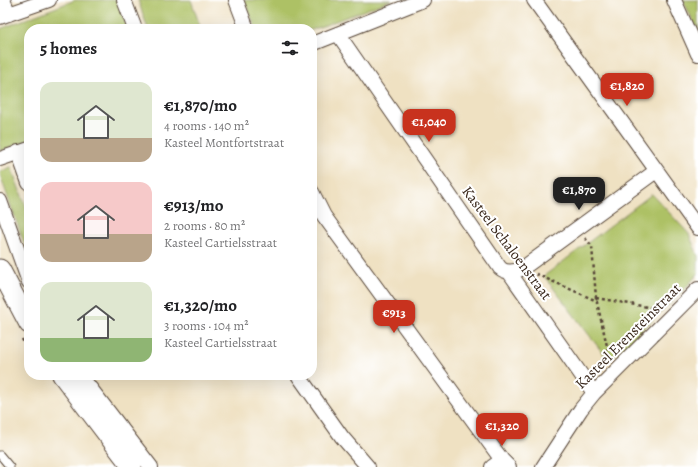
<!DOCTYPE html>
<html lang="en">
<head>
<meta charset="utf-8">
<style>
  body { margin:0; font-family:Alegreya,serif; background:#f6f6f6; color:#202124; height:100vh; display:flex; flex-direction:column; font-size:15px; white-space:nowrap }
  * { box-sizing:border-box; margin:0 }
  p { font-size:13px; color:#757577 }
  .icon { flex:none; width:22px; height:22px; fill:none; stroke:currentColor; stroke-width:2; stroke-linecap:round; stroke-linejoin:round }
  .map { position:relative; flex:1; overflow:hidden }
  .details { position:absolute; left:24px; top:24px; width:293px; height:356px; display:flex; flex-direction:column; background:#fff; border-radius:16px; box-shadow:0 4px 16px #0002 }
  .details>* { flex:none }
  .price { position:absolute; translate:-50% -34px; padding:0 9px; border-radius:8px; background:#c8321e; color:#fff; font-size:13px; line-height:26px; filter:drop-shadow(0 1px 2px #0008) }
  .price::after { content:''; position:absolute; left:50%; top:24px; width:12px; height:9px; margin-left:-6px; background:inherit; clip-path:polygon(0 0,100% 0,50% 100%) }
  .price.current { background:#222; color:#fff }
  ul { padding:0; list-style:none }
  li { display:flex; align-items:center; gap:12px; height:100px; padding:0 16px }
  li span { display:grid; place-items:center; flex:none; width:112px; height:80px; border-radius:12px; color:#555 }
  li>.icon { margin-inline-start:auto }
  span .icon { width:48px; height:48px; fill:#fffc; stroke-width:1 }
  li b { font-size:17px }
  h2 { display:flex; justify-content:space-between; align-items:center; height:48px; padding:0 16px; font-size:17px }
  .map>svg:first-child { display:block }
  .green { fill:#adc165; stroke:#747642 }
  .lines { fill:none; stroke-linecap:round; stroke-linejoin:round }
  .lane-casing { stroke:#564537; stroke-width:9 }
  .street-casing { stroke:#564537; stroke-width:16 }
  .secondary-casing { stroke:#564537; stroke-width:21 }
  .path { stroke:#564537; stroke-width:2.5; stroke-dasharray:3 3; stroke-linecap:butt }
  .lane { stroke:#fff; stroke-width:7 }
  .street { stroke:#fff; stroke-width:14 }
  .secondary { stroke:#fff; stroke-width:19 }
  .labels { text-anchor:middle; stroke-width:4; stroke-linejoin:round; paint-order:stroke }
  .street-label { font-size:15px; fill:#3b2a1e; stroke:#fff }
</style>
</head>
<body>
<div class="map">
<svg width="698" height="467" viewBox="0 0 698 467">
  <rect width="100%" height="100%" fill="#fff"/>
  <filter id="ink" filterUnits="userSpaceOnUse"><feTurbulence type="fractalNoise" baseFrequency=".025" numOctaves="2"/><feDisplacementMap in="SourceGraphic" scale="8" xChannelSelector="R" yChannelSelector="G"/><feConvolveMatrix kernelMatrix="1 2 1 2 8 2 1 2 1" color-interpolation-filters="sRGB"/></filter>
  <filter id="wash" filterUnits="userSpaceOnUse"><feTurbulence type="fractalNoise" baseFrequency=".012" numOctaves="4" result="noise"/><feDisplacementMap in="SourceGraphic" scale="16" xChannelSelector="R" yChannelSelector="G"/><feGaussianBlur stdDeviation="0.9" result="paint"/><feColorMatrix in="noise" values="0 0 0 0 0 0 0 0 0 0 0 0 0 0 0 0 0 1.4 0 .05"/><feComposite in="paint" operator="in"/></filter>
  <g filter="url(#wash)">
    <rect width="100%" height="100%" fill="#efe1c2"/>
    <!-- green -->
    <path class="green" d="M75,0H117L128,29H29V140L0,151V29Z
      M138,0H191L201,29H148Z
      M244,0H392L312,30L256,29Z
      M683,0H698V31Z
      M11,167L29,215V257L0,175V172Z
      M652,194L689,234L698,256V274L679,295L609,361L544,276Z"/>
  </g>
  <g filter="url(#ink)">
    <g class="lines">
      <defs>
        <path id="lane" d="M0,455L10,467"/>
        <path id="street" d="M3,0L9,14
          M124,0L135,29
          M236,0L247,29
          M534,0L698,228
          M674,0L698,54
          M0,17L49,0
          M338,34L500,268C507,274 515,272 523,268L656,171
          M312,44L423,0
          M18,152L29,183
          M0,159L29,149
          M312,192L324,216L502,460
          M0,201L29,282
          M509,272L594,393
          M80,375L151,467
          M298,375L342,437L368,467
          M492,467L502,460L509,467
          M543,467L581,409L594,393L698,289"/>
        <path id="secondary" d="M0,269L29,324
          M62,375L132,467"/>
      </defs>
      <!-- lane casing -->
      <use href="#lane" class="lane-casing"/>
      <!-- street casing -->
      <use href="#street" class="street-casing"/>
      <!-- secondary casing -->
      <use href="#secondary" class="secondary-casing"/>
      <!-- path -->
      <path class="path" d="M585,238L592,246L596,298L610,359
        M536,274L597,301
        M596,298L659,309
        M22,339L29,352"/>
      <!-- lane -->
      <use href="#lane" class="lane"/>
      <!-- street -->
      <use href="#street" class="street"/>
      <!-- secondary -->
      <use href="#secondary" class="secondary"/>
    </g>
  </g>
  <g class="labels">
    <!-- street labels -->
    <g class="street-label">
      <text transform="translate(507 243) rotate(53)" y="5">Kasteel Schaloenstraat</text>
      <text transform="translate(628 336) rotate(-45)" y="5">Kasteel Erensteinstraat</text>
    </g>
  </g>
</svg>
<b class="price" style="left:627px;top:107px">€1,820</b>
<b class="price" style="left:429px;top:143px">€1,040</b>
<b class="price current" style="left:579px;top:211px">€1,870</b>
<b class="price" style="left:394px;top:334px">€913</b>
<b class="price" style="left:502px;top:447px">€1,320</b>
<section class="details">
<h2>5 homes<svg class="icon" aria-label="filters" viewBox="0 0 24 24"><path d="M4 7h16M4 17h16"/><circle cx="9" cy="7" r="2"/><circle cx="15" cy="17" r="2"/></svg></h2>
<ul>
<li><span style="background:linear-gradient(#dfe7d0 70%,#b9a48a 0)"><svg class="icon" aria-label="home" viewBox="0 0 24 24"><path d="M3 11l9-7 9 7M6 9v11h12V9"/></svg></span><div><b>€1,870/mo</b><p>4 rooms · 140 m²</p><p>Kasteel Montfortstraat</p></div></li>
<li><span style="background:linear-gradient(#f6c9c9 65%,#b9a48a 0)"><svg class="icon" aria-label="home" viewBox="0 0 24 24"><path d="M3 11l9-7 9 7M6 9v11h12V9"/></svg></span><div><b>€913/mo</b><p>2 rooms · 80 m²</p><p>Kasteel Cartielsstraat</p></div></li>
<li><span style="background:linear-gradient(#dfe7d0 70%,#8fb573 0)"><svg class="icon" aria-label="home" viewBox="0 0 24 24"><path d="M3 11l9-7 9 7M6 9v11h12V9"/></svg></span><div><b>€1,320/mo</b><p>3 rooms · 104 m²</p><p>Kasteel Cartielsstraat</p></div></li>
</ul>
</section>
</div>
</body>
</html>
